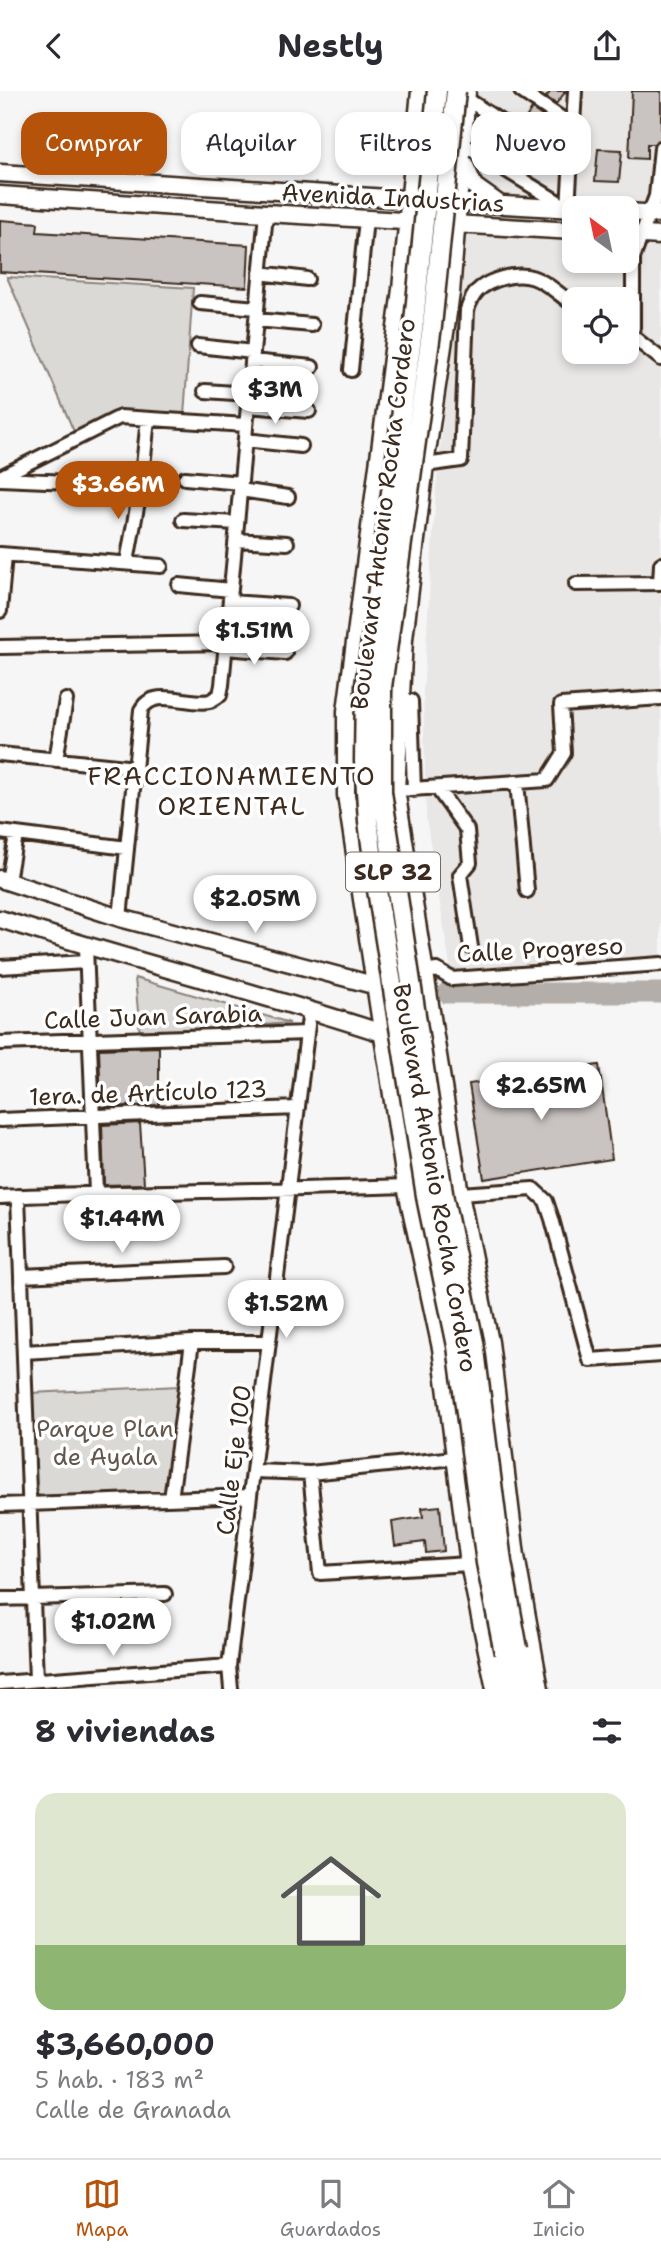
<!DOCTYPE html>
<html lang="es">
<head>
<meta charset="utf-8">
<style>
  body { margin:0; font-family:"Shantell Sans",sans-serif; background:#f2f2f3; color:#2b2b33; height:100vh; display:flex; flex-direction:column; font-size:26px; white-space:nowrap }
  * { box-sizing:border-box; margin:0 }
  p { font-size:23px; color:#7c7c81 }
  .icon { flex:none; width:38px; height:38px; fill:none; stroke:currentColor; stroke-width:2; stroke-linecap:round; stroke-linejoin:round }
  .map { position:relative; height:1598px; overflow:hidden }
  .panel { display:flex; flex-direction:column; background:#fff; flex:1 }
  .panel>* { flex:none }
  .guide { position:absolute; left:21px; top:21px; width:620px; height:63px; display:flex; gap:14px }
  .needle { width:46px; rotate:327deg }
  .buttons { position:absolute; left:562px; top:105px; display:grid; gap:14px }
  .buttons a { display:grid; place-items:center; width:77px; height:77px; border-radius:14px; background:#fff; box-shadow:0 4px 10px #0003; font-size:35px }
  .price { position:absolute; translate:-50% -60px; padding:0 16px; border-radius:24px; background:#fff; color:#222; font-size:23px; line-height:46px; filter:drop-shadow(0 2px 4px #0008) }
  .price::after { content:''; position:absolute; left:50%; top:42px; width:21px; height:16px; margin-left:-10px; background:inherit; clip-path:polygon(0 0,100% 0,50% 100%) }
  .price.on { background:#b45309; color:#fff }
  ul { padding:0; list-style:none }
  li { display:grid; align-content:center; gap:14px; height:371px; padding:0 35px }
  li+li { border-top:2px solid #e1e1e2 }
  li span { display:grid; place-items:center; height:217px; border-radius:21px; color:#555 }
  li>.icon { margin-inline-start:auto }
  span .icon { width:126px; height:126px; fill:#fffc; stroke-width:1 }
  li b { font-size:30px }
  h2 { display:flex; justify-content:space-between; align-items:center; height:84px; padding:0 35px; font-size:30px }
  .pill { padding:0 24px; border-radius:21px; background:#fff; box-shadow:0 4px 10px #0003; font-size:24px; line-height:63px }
  .pill.on { background:#b45309; color:#fff }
  header { display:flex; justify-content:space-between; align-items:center; height:91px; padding:0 35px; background:#fff; font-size:32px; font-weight:700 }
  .tabs { display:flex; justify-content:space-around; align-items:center; height:98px; border-top:2px solid #e1e1e2; background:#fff; font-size:19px; color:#7c7c81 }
  .tabs a { display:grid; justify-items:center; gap:4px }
  .tabs .on { color:#b45309 }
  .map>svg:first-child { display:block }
  .built { fill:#e9e7e6; fill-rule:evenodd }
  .green { fill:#dbd9d6; stroke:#8b827a; stroke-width:2 }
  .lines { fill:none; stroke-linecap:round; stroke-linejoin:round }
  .river { stroke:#b4aeaa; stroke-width:21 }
  .building { fill:#c9c3c1; stroke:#3b2a1e; stroke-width:2 }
  .minor-casing { stroke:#3b2a1e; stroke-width:18 }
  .major-casing { stroke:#3b2a1e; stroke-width:21 }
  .highway-casing { stroke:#3b2a1e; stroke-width:23 }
  .minor { stroke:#fff; stroke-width:12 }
  .major { stroke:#fff; stroke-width:16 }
  .highway { stroke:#fff; stroke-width:18 }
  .highway-bridge-casing { stroke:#3b2a1e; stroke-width:23; stroke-linecap:butt }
  .highway-bridge { stroke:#fff; stroke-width:18 }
  .labels { text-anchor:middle; stroke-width:7; stroke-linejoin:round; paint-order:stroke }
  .shield { fill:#fff; stroke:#766a62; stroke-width:2 }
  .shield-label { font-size:23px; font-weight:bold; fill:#3b2a1e }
  .street-label { font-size:24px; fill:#3b2a1e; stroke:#fff }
  .park-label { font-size:24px; fill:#63564c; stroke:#fff }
  .neighbourhood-label { font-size:26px; letter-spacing:2px; fill:#3b2a1e; stroke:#fff }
</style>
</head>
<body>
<header><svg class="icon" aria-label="back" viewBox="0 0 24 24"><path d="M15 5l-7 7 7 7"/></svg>Nestly<svg class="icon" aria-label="share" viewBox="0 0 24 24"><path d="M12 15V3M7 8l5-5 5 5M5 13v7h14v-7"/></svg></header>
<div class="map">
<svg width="661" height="1598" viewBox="0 0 661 1598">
  <rect width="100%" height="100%" fill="#f7f6f6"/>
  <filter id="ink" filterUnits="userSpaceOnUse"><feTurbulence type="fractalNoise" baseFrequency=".0143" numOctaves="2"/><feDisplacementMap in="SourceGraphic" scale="14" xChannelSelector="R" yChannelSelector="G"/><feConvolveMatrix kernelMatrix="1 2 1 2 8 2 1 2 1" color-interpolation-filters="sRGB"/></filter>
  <g filter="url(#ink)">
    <!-- built -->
    <path class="built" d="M479,0H661V870L452,887L426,727L423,601L436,396ZM574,117H626V170H574ZM574,208H626V261H574Z"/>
    <!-- green -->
    <path class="green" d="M7,186L193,197L184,325L117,320L75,343Z
      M135,887L290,932L140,943Z
      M179,1295L166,1402L34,1408L31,1302Z"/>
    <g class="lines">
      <!-- river -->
      <path class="river" d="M447,902H661"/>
    </g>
    <!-- building -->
    <path class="building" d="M551,0H566L556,13L546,6Z
      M632,0H661V48L653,53H647V68L629,67Z
      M532,18L542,25L531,40L521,34Z
      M513,49L538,67L528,82L501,66Z
      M598,58L622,59L619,91L595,90Z
      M0,129L38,132L37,141L249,154L247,196L0,181Z
      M159,956V1014L101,1016L99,958Z
      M599,974L612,1068L484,1088L469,993Z
      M140,1032L144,1093L104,1094L102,1034Z
      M440,1415L444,1460L426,1462L425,1451L395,1455L392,1431L423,1426L422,1417Z"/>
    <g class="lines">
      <defs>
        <path id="minor" d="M521,0L573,35
          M467,8L571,78
          M463,53L568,117L575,0
          M260,182L307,188
          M200,212L257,217
          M256,229L312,234
          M628,242L661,268
          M626,243L633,237V167L656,105L661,57
          M198,255L253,261
          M252,270L312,276
          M351,279L366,128
          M205,300L249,303
          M248,315L309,320
          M245,349L301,355
          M425,374L461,369L467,219C473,202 479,195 496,189C534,176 545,193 574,214
          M0,386L120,326L246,334
          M185,387L241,392
          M0,388L141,394
          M240,399L288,406
          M183,429L237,432
          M236,449L287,452
          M0,463L161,475
          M127,471L141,394L148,328
          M576,493L660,492L661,473
          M179,494L231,499
          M230,511L289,515
          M0,520L5,464
          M0,556L226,552
          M226,557L285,562
          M411,610L414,699
          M0,663L136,677
          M56,669L66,609
          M517,691L527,800
          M437,697L467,739L470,772L460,784L471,856
          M396,699L547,689L564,662L561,614L661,607
          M0,741L127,757
          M8,790L16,744
          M120,827L141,619C154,595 188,615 210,610C211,610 218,605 220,604L222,594L266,122
          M86,856L96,1102
          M0,876L86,871
          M424,881L437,879L452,888L661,873
          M0,952L307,942
          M0,1029L298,1017
          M460,1103L533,1098L546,1110L552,1128L590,1269L661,1264
          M18,1105L36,1589
          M0,1106C135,1100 271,1100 406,1095
          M21,1185L224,1176
          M24,1261L192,1251H269
          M254,1380L310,1382L320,1482L469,1473
          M310,1382L455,1367
          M171,1408L192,1251
          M0,1414L250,1405
          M0,1508L165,1503
          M0,1592L229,1575
          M231,1598L229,1575L310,918"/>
        <path id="major" d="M420,0L401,198L346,620V704L406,1095L441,1257L469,1473L495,1598
          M467,0L451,202L425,374L404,548L396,699L460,1103L490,1251L516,1465L540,1598
          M464,72L474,95L498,112
          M0,82L418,109
          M0,104L266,122L574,140
          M451,111L574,118
          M626,121L661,123
          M626,143L661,145
          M0,788L120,827L377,895L384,894
          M0,828C128,869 258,901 385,943L394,942"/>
        <path id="highway" d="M518,1558L527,1598
          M504,1562L511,1598"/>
      </defs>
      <!-- minor casing -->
      <use href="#minor" class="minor-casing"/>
      <!-- major casing -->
      <use href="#major" class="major-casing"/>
      <!-- highway casing -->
      <use href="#highway" class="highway-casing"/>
      <!-- minor -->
      <use href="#minor" class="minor"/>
      <!-- major -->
      <use href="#major" class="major"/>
      <!-- highway -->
      <use href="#highway" class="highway"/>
      <defs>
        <path id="highway-bridge" d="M437,0L414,231L365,594L364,670L368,730L377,799L427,1111L457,1255L486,1472L504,1562
          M456,0L432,235L382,596V701L444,1108L474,1251L502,1471L518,1558"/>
      </defs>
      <!-- highway-bridge casing -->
      <use href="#highway-bridge" class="highway-bridge-casing"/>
      <!-- highway-bridge -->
      <use href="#highway-bridge" class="highway-bridge"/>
    </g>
  </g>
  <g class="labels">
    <!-- shield labels -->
    <rect class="shield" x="346" y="761.5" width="94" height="39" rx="5"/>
    <g class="shield-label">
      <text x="393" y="789">SLP 32</text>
    </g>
    <!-- street labels -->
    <g class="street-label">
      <text transform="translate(393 107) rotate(3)" y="8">Avenida Industrias</text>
      <text transform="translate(383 423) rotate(-83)" y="8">Boulevard Antonio Rocha Cordero</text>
      <text transform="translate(540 859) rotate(-3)" y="8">Calle Progreso</text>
      <text transform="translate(153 926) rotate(-2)" y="8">Calle Juan Sarabia</text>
      <text transform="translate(148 1002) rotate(-2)" y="8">1era. de Artículo 123</text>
      <text transform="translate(435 1087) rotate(80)" y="8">Boulevard Antonio Rocha Cordero</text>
      <text transform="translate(234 1369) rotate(-83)" y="8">Calle Eje 100</text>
    </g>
    <!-- park labels -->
    <g class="park-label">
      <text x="105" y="1346">Parque Plan<tspan x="105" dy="28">de Ayala</tspan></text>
    </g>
    <!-- neighbourhood labels -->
    <g class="neighbourhood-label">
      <text x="232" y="694">FRACCIONAMIENTO<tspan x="232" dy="30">ORIENTAL</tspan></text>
    </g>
  </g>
</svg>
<div class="buttons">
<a><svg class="needle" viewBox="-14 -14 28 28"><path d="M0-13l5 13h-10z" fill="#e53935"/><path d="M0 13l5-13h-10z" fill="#7c7c81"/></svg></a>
<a><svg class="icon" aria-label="locate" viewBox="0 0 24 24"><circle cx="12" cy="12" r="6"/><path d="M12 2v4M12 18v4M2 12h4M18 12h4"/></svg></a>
</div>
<b class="price" style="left:275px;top:335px">$3M</b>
<b class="price on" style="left:118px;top:430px">$3.66M</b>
<b class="price" style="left:254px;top:576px">$1.51M</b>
<b class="price" style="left:255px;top:844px">$2.05M</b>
<b class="price" style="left:541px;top:1031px">$2.65M</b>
<b class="price" style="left:122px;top:1164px">$1.44M</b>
<b class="price" style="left:286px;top:1249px">$1.52M</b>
<b class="price" style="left:113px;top:1567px">$1.02M</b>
<div class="guide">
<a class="pill on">Comprar</a>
<a class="pill">Alquilar</a>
<a class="pill">Filtros</a>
<a class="pill">Nuevo</a>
</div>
</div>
<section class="panel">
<h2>8 viviendas<svg class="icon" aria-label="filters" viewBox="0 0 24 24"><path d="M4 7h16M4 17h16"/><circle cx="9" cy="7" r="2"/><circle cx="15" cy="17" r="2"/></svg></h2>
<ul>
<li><span style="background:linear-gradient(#dfe7d0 70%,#8fb573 0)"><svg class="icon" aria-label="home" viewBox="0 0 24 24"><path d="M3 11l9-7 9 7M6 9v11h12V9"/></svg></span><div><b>$3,660,000</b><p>5 hab. · 183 m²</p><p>Calle de Granada</p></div></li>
</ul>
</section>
<nav class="tabs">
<a class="on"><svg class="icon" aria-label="map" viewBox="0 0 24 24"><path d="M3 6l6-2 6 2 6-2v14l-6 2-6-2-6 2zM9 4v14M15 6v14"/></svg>Mapa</a>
<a><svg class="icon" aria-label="saved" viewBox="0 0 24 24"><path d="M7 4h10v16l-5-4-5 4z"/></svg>Guardados</a>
<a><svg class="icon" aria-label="home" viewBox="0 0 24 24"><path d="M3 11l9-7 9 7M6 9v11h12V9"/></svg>Inicio</a>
</nav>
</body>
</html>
